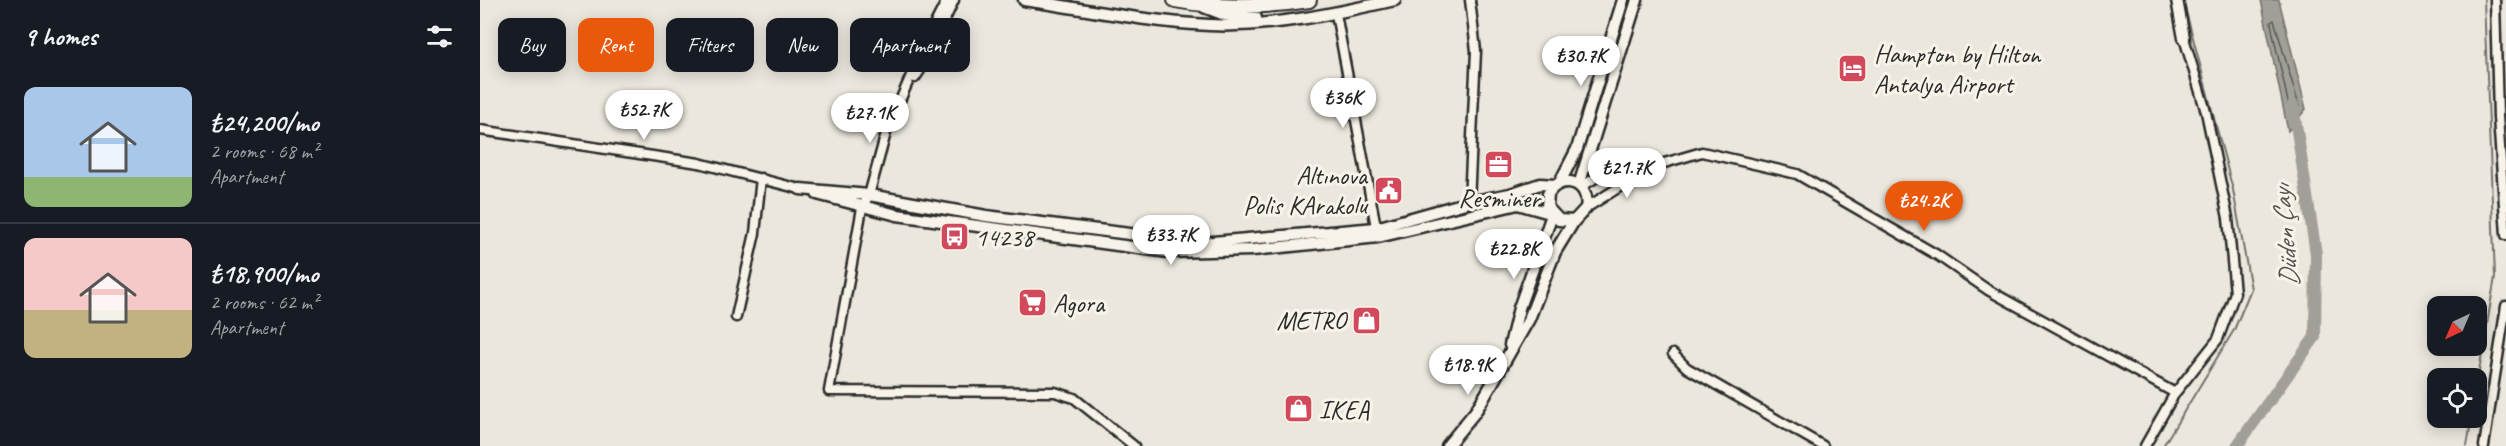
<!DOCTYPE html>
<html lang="en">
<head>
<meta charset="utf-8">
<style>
  body { margin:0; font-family:Caveat,sans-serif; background:#242831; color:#f1f3f6; height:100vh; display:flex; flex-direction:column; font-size:22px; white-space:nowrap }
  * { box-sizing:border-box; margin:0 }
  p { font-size:20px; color:#9ea1a6 }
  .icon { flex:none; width:33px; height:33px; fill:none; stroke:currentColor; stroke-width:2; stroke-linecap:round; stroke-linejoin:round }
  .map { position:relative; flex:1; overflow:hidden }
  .sheet { display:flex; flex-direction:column; background:#171b24; width:480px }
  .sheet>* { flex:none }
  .top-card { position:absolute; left:18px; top:18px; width:570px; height:54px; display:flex; gap:12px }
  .needle { width:39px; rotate:224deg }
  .fabs { position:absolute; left:1947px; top:296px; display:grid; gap:12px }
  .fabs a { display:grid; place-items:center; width:60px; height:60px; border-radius:12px; background:#171b24; box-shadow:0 3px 15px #0003; font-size:30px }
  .price { position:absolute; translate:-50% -51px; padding:0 14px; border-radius:21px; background:#fff; color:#222; font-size:20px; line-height:39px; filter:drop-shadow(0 2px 3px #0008) }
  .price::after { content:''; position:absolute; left:50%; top:36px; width:18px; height:14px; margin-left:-9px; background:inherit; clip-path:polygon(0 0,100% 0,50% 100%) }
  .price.selected { background:#ea580c; color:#fff }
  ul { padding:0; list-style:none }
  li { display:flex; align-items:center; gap:18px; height:150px; padding:0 24px }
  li+li { border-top:2px solid #363941 }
  li span { display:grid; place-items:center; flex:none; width:168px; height:120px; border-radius:12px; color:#555 }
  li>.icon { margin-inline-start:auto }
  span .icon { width:72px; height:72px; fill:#fffc; stroke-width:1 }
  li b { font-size:26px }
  h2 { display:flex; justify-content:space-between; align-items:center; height:72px; padding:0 24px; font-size:26px }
  .pill { padding:0 21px; border-radius:12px; background:#171b24; box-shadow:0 3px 15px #0003; font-size:21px; line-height:54px }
  .pill.selected { background:#ea580c; color:#fff }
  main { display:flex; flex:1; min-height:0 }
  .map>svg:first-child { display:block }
  .water { fill:#a29f98; stroke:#72716c; stroke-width:1.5 }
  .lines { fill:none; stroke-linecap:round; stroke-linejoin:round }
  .shore { stroke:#5b5957; stroke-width:1.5 }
  .stream { stroke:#72716c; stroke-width:2 }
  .river { stroke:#a29f98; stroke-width:12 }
  .minor-casing { stroke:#2b2b2b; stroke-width:13 }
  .tertiary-casing { stroke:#2b2b2b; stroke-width:15 }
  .trunk-casing { stroke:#2b2b2b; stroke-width:18 }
  .minor { stroke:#f7f3e8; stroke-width:8 }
  .tertiary { stroke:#f7f3e8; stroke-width:10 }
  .trunk { stroke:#f7f3e8; stroke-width:14 }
  .labels { text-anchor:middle; stroke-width:6; stroke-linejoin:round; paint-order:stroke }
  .poi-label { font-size:26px; fill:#2b2b2b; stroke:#f7f3e8; text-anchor:start }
  .water-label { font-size:27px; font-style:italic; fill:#555451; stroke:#f7f3e8 }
</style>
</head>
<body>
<main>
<section class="sheet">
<h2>9 homes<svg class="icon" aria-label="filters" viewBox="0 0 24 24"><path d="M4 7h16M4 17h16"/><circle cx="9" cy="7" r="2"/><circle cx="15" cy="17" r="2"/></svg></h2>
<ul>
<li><span style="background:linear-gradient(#a9c7e8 75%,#8fb573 0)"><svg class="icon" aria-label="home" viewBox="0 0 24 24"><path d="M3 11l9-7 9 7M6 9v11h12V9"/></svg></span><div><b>₺24,200/mo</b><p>2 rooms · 68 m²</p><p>Apartment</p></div></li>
<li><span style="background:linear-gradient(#f6c9c9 60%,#c2b280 0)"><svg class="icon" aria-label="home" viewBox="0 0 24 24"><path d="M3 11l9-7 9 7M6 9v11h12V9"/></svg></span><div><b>₺18,900/mo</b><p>2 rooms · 62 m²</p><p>Apartment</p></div></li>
</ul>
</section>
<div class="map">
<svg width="2026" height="446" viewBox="0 0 2026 446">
  <rect width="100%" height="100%" fill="#ebe7dd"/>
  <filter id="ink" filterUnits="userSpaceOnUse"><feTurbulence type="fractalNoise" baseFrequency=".0167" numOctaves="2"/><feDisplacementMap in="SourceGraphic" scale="12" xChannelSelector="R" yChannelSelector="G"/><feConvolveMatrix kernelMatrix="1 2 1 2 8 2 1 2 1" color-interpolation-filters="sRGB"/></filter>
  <g filter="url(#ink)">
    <!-- water -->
    <path class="water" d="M1781,0H1799L1826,109L1808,131Z"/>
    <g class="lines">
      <!-- shore -->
      <path class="shore" d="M1794,20L1819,106L1814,113L1810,111L1792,29L1791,22Z"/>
      <!-- stream -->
      <path class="stream" d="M1996,389L2015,277L2004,0
        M1683,446L1754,330L1771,289L1753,190L1703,0
        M1987,446L1992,417"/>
      <!-- river -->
      <path class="river" d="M1757,446L1835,337L1836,254L1813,105"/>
      <defs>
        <path id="minor" d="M467,0L445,43L406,133L389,195L382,208L349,391L575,392L594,398L654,446
          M2015,0L2018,117L2026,235
          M856,14L897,232
          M435,78L445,63L474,0
          M0,130L219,163L320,189
          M1101,187L1117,177L1174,166L1222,152L1317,174L1457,255L1508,290L1695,393
          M989,202L996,51L990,0
          M1106,208L1168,169
          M256,317L275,233L281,178
          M1193,354L1207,368L1343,446
          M1665,446L1695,393L1738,339L1755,293L1748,218L1726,112L1704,38
          M2004,446L2026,306"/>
        <path id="tertiary" d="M544,0C605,9 667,22 729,25C789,28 857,13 915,0
          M1697,0L1704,38
          M724,7L745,15L776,18
          M1080,182L1097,149L1143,0
          M1099,185L1157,0
          M320,189L389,195L506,216L721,243L896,228L989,202L1030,194L1060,184L1076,185
          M337,194L417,215L688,252L773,250L898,237L1038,204L1070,213
          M1030,345L1039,308L1072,215
          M967,446L995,412L1006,394L1049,319L1075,252L1094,221L1106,208C1111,182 1081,172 1068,194L1067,207L1079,220L1094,221"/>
        <path id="trunk" d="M695,0C738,8 787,7 829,0"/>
      </defs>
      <!-- minor casing -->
      <use href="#minor" class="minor-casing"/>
      <!-- tertiary casing -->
      <use href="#tertiary" class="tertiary-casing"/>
      <!-- trunk casing -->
      <use href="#trunk" class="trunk-casing"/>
      <!-- minor -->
      <use href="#minor" class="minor"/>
      <!-- tertiary -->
      <use href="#tertiary" class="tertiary"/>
      <!-- trunk -->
      <use href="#trunk" class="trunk"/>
    </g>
  </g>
  <!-- icons -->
  <defs>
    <symbol id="hotel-square" viewBox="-11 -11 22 22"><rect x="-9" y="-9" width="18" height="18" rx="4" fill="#d1495b" stroke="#f7f3e8"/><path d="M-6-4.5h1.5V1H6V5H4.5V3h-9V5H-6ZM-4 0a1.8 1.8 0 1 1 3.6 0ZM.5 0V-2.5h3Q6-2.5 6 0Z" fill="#fff"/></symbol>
    <symbol id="office-square" viewBox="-11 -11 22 22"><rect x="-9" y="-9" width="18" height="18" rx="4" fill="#d1495b" stroke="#f7f3e8"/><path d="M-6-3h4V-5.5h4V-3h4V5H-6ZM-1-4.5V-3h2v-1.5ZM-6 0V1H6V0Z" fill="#fff"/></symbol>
    <symbol id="civic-square" viewBox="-11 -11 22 22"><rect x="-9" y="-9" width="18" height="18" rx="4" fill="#d1495b" stroke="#f7f3e8"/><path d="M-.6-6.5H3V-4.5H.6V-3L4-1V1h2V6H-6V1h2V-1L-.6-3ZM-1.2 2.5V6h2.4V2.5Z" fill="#fff"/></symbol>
    <symbol id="bus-square" viewBox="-11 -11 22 22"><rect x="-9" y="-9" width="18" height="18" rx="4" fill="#d1495b" stroke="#f7f3e8"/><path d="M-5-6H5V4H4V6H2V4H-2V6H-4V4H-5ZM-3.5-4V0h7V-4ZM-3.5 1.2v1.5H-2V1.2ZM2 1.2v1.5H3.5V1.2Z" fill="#fff"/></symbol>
    <symbol id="supermarket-square" viewBox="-11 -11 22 22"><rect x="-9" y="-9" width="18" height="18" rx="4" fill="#d1495b" stroke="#f7f3e8"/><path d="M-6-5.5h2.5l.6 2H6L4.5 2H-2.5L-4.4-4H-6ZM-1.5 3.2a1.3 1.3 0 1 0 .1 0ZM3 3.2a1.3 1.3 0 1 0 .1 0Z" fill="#fff"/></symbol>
    <symbol id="shop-square" viewBox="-11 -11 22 22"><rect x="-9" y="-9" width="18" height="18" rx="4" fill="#d1495b" stroke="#f7f3e8"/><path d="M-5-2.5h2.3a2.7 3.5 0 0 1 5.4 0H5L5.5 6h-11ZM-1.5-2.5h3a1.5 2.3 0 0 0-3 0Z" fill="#fff"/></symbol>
  </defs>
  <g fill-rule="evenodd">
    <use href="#hotel-square" x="1356" y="52" width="33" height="33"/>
    <use href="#office-square" x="1002" y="148" width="33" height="33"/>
    <use href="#civic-square" x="892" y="174" width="33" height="33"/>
    <use href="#bus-square" x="458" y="220" width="33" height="33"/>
    <use href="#supermarket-square" x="536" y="286" width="33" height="33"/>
    <use href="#shop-square" x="870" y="304" width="33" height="33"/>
    <use href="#shop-square" x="802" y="392" width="33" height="33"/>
  </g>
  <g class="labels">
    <!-- poi labels -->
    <g class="poi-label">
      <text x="1394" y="63">Hampton by Hilton<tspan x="1394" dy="30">Antalya Airport</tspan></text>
      <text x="887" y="184" text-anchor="end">Altınova<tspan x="887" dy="30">Polis KArakolu</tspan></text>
      <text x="1019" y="207" text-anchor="middle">Resminer</text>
      <text x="495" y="246">14238</text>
      <text x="573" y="312">Agora</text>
      <text x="866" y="329" text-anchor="end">METRO</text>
      <text x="839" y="418">IKEA</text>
    </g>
    <!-- water labels -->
    <g class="water-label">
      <text transform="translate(1805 236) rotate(-95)" y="9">Düden Çayı</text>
    </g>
  </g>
</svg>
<div class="fabs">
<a><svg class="needle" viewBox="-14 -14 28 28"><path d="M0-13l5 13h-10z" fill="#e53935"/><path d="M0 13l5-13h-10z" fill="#9ea1a6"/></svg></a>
<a><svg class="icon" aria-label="locate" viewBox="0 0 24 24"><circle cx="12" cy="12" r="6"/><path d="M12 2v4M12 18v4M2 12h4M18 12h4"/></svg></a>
</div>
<b class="price" style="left:1101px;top:87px">₺30.7K</b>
<b class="price" style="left:863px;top:129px">₺36K</b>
<b class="price" style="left:164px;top:141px">₺52.7K</b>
<b class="price" style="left:390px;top:144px">₺27.1K</b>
<b class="price" style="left:1147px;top:199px">₺21.7K</b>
<b class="price selected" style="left:1444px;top:232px">₺24.2K</b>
<b class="price" style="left:691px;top:266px">₺33.7K</b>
<b class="price" style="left:1034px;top:280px">₺22.8K</b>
<b class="price" style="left:988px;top:396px">₺18.9K</b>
<div class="top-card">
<a class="pill">Buy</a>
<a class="pill selected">Rent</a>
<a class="pill">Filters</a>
<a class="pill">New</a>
<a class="pill">Apartment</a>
</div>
</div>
</main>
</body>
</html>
